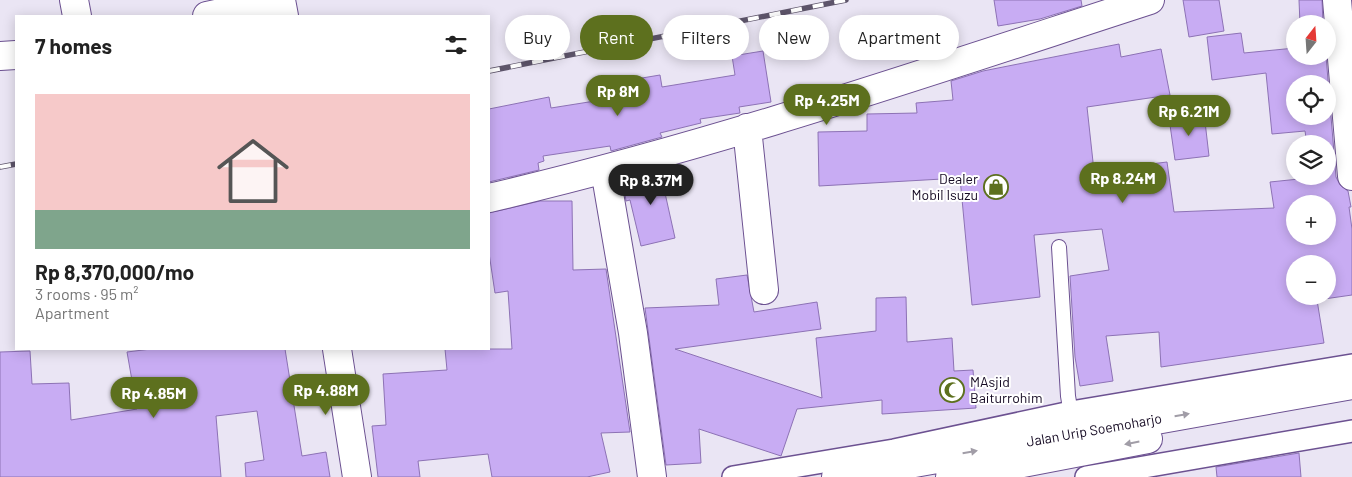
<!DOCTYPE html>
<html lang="en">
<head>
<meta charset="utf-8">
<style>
  body { margin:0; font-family:Barlow,sans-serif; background:#f6f6f6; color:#222; height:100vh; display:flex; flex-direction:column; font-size:19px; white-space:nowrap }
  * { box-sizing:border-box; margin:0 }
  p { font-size:16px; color:#767676 }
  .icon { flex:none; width:28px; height:28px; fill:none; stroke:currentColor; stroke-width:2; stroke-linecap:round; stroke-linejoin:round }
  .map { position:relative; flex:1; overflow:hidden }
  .sheet { position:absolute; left:15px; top:15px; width:475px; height:335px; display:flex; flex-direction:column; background:#fff; border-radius:0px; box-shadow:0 2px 12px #0003 }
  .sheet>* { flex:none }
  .banner { position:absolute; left:505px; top:15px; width:475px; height:45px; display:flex; gap:10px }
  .needle { width:32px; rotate:17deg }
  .buttons { position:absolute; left:1286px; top:15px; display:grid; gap:10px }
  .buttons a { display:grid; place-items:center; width:50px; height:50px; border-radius:50%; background:#fff; box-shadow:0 2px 12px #0003; font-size:25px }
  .price { position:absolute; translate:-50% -42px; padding:0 11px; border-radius:18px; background:#5d701e; color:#fff; font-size:16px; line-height:32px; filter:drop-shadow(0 1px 2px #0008) }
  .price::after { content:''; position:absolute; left:50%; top:30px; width:15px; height:11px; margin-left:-8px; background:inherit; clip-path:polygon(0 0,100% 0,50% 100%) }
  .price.selected { background:#222; color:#fff }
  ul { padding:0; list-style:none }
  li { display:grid; align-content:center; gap:10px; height:265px; padding:0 20px }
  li+li { border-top:1px solid #e0e0e0 }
  li span { display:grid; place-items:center; height:155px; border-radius:0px; color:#555 }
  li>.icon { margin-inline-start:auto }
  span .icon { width:90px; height:90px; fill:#fffc; stroke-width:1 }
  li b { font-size:21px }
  h2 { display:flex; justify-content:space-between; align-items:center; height:60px; padding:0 20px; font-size:21px }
  .pill { padding:0 18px; border-radius:22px; background:#fff; box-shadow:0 2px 12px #0003; font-size:18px; line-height:45px }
  .pill.selected { background:#5d701e; color:#fff }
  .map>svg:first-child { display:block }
  .building { fill:#c8acf3; stroke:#8d72b5; fill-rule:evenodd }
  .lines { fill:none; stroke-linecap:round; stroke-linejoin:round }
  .service-casing { stroke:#6c5191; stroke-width:16 }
  .pedestrian-casing { stroke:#6c5191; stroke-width:24 }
  .minor-casing { stroke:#6c5191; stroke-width:30 }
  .tertiary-casing { stroke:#6c5191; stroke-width:30 }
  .trunk-casing { stroke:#6c5191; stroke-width:30 }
  .service { stroke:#fff; stroke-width:14 }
  .pedestrian { stroke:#fff; stroke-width:21 }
  .minor { stroke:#fff; stroke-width:28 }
  .tertiary { stroke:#fff; stroke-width:28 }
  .trunk { stroke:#fff; stroke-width:28 }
  .rail-casing { stroke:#5e556b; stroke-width:5.5 }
  .rail { stroke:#fff; stroke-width:4; stroke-dasharray:11; stroke-linecap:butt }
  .oneway { fill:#a19da7 }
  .labels { text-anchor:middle; stroke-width:4; stroke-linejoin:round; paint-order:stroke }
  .poi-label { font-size:14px; fill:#140922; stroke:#fff; text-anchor:end }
  .street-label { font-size:14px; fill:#140922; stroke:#fff }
</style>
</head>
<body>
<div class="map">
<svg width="1352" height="477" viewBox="0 0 1352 477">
  <rect width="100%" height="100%" fill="#eae5f4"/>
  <!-- building -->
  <path class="building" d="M994,0H1081L1082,6L1040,19L998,26Z
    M1183,0H1219L1224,31L1189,37Z
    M1299,0H1322L1323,24H1300Z
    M1241,33L1244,53L1295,48V56H1326L1336,177L1340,185L1348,191L1351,207H1349L1352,229V295L1317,300L1324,343L1161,367L1159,332L1106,336L1113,381L1080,386L1075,357L1070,276L1109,270L1102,229L1034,235L1040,297L972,305L960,178L819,186L818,132L867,131V114L917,113L916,103L953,100L951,81L983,71L1119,44L1121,57L1161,49L1170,95L1087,107L1094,171L1167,162L1174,212L1274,208L1270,182L1328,176V144H1307L1305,131L1272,134L1266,73L1212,80L1207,37ZM1295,84H1328V116H1295ZM1295,204H1328V236H1295ZM1295,264H1328V296H1295Z
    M763,51L771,102L739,107L740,113L700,119L701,123L660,133L662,137L611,151L610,146L543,156L544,161L538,163L539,170L489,182V109L549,97L551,108L595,101L594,98L638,91L636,79L660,75L662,87L735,75L732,56Z
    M1204,113L1209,156L1175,160L1169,118Z
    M668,168L673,192L665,193L675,238L641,246L630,200L626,201L623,180Z
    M540,201H572L573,270L606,269L630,432L601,433L610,472L587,477H492L488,454L418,461L420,477H378L372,426L386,425L383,374L447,370L445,349H512L508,291L495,293L489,253V213Z
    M747,275L754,312L817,302L821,329L675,349L822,398L816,338L876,331V298L906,297L907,342L952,338L954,371L973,370L976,408L882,414V400L797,409L781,456L699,429L701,463L666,465L645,308L719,305L716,279Z
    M151,349H285L302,456L326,452L330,477H246L245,463L264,460L257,411L216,416L221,477H0V352L30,351L32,384L69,383L71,420L137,409L127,352Z
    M1299,453L1301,477H1217L1216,467Z"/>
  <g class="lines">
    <defs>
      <path id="service" d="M1059,247L1068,396L1072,420"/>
      <path id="pedestrian" d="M733,477L894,450L1071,412L1352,365
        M1086,477L1352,431"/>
      <path id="minor" d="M74,0L77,16
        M1337,0L1352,176
        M207,16L278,0
        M0,56L16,55
        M747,128L764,290
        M605,170L633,333L652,477
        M489,198C713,146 931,71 1150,0"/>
      <path id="tertiary" d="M281,0L284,16
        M337,349L357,477"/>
      <path id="trunk" d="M836,477L1352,385
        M950,477L1148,439"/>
    </defs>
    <!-- service casing -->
    <use href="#service" class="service-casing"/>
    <!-- pedestrian casing -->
    <use href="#pedestrian" class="pedestrian-casing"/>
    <!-- minor casing -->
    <use href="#minor" class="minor-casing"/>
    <!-- tertiary casing -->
    <use href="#tertiary" class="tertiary-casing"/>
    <!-- trunk casing -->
    <use href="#trunk" class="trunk-casing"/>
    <!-- service -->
    <use href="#service" class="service"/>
    <!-- pedestrian -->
    <use href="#pedestrian" class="pedestrian"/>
    <!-- minor -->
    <use href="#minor" class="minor"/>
    <!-- tertiary -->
    <use href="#tertiary" class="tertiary"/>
    <!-- trunk -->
    <use href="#trunk" class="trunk"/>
    <defs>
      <path id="rail" d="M489,71L846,0
        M0,167L16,164"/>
    </defs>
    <!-- rail casing -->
    <use href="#rail" class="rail-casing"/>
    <!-- rail -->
    <use href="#rail" class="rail"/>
  </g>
  <!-- one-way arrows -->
  <defs><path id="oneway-solid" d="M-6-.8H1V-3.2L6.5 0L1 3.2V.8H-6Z" transform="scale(1.25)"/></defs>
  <g class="oneway">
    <use href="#oneway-solid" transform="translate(1182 415) rotate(-10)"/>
    <use href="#oneway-solid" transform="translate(1132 443) rotate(169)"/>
    <use href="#oneway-solid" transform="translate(970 452) rotate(-10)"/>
  </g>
  <!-- icons -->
  <defs>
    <symbol id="shop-ring" viewBox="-11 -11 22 22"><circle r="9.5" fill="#fff" stroke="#5d701e" stroke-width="1.5"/><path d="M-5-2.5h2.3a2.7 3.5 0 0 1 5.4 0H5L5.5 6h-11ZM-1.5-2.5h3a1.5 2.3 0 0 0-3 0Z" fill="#5d701e"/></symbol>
    <symbol id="mosque-ring" viewBox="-11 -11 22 22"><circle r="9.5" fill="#fff" stroke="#5d701e" stroke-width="1.5"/><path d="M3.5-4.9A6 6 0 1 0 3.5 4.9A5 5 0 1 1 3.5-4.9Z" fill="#5d701e"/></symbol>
  </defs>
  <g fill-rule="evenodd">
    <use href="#shop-ring" x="982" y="173" width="28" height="28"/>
    <use href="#mosque-ring" x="938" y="376" width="28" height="28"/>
  </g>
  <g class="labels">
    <!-- poi labels -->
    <g class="poi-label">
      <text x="978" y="184">Dealer<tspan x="978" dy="16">Mobil Isuzu</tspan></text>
      <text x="970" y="387" text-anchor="start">MAsjid<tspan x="970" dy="16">Baiturrohim</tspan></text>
    </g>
    <!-- street labels -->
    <g class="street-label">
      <text transform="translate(1094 430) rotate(-10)" y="5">Jalan Urip Soemoharjo</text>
    </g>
  </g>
</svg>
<div class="buttons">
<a><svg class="needle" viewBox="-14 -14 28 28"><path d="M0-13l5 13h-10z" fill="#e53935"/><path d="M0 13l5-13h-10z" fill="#767676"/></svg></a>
<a><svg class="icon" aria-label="locate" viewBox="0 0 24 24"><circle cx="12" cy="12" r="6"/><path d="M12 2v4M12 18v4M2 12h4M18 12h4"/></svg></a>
<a><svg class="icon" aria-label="layers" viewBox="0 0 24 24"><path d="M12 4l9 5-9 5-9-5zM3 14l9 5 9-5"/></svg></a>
<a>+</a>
<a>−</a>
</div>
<b class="price" style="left:618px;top:117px">Rp 8M</b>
<b class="price" style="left:827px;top:126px">Rp 4.25M</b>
<b class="price" style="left:1189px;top:137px">Rp 6.21M</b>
<b class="price" style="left:1123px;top:204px">Rp 8.24M</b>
<b class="price selected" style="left:651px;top:206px">Rp 8.37M</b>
<b class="price" style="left:326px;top:416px">Rp 4.88M</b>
<b class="price" style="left:154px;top:419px">Rp 4.85M</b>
<div class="banner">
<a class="pill">Buy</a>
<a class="pill selected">Rent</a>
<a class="pill">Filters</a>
<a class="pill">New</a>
<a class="pill">Apartment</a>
</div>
<section class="sheet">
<h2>7 homes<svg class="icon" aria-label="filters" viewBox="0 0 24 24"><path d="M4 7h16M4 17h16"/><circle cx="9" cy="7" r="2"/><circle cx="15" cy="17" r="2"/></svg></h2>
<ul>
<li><span style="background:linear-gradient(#f6c9c9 75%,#7fa58c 0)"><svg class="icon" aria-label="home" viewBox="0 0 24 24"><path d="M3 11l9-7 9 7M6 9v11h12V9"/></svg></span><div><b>Rp 8,370,000/mo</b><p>3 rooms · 95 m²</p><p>Apartment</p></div></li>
</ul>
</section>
</div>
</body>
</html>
